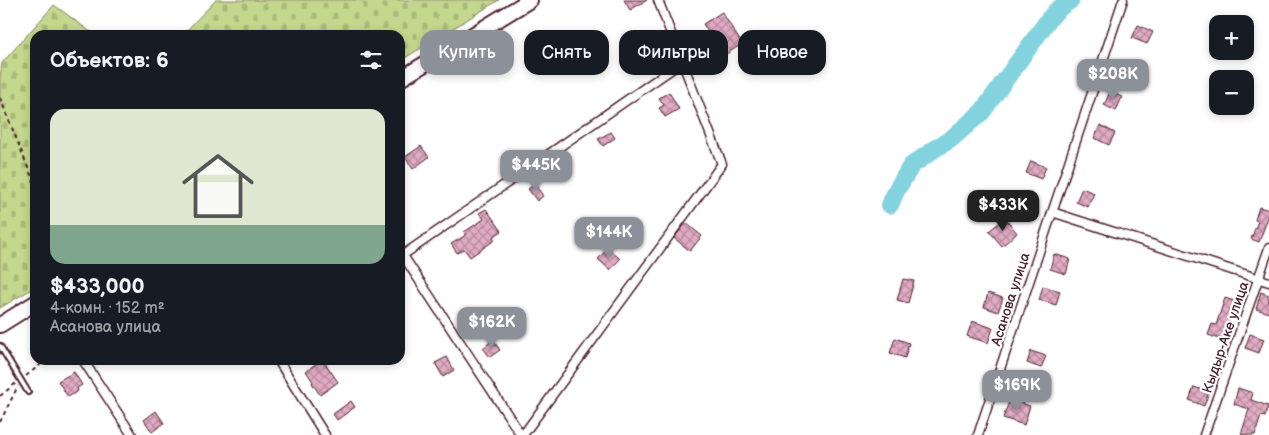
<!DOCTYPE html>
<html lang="ru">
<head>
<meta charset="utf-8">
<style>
  body { margin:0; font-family:"Balsamiq Sans",sans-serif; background:#242831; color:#f1f3f6; height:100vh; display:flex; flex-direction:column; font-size:19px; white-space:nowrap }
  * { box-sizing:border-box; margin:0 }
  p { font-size:16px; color:#9ea1a6 }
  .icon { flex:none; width:28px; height:28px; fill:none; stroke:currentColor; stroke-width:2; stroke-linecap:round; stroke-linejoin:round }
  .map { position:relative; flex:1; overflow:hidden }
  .sheet { position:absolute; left:30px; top:30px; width:375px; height:335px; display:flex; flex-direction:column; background:#171b24; border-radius:15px; box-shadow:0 2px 8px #0003 }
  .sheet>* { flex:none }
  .guide { position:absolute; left:420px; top:30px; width:475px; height:45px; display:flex; gap:10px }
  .fabs { position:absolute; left:1209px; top:15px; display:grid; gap:10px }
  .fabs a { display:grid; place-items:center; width:45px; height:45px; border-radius:10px; background:#171b24; box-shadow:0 2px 8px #0003; font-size:25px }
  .price { position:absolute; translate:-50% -42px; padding:0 11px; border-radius:10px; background:#8c9099; color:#fff; font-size:16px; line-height:32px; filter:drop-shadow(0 1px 2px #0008) }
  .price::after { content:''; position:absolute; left:50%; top:30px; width:15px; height:11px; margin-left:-8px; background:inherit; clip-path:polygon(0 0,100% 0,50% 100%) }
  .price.active { background:#222; color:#fff }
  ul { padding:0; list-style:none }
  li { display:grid; align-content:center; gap:10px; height:265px; padding:0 20px }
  li span { display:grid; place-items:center; height:155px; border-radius:15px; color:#555 }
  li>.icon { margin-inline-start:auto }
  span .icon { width:90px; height:90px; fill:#fffc; stroke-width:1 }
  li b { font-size:21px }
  h2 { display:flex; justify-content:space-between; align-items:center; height:60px; padding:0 20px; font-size:21px }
  .chip { padding:0 18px; border-radius:15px; background:#171b24; box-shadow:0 2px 8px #0003; font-size:18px; line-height:45px }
  .chip.active { background:#8c9099; color:#fff }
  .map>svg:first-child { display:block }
  .cemetery { fill:url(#cemetery-stones); stroke:#867c5c }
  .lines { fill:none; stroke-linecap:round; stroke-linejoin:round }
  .river { stroke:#83d3de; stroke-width:18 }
  .building { fill:url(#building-cross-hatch); stroke:#4a1f2b }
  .service-casing { stroke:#4a1f2b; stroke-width:8 }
  .minor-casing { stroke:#4a1f2b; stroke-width:11 }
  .trunk-casing { stroke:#4a1f2b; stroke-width:18 }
  .path { stroke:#4a1f2b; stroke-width:2; stroke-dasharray:4 4; stroke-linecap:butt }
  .service { stroke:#fff; stroke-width:4 }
  .minor { stroke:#fff; stroke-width:8 }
  .trunk { stroke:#fff; stroke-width:14 }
  .labels { text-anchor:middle; stroke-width:4.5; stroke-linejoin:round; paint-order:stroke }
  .street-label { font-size:14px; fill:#4a1f2b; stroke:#fff }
</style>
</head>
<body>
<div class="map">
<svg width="1269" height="435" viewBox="0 0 1269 435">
  <defs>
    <pattern id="cemetery-stones" width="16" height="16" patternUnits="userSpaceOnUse" patternTransform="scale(1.25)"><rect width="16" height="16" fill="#c3d88d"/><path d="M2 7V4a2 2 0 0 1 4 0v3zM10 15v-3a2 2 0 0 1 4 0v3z" fill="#a9b97a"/></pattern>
    <pattern id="building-cross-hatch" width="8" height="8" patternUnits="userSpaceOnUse" patternTransform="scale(1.25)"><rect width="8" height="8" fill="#e0abc4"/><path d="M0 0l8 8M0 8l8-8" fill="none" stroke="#b88b9f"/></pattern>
  </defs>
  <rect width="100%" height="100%" fill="#fff"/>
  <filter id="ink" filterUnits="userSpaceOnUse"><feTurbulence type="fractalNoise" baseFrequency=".02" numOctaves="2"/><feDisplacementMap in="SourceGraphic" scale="10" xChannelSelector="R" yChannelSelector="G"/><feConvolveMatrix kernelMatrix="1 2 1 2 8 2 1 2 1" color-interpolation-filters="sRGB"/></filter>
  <g filter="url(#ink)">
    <!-- cemetery -->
    <path class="cemetery" d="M216,0H499L400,61V35H182Z
      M54,5L95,35H35V287L0,308V77L2,63Z"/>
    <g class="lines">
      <!-- river -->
      <path class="river" d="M890,205L896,191L911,166L936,148L951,139L982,112L1049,19L1057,10L1071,0"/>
    </g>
    <!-- building -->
    <path class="building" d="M624,0H647L630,10Z
      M722,12L742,44L723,56L703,24Z
      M1138,25L1153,32L1147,44L1132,38Z
      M599,34L606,46L565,73V69L559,59Z
      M669,92L679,109L665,117L659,108L664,105L659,98Z
      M1110,92L1122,97L1116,111L1104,105Z
      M1100,125L1115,133L1109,145L1094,138Z
      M611,132L615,138L603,146L598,139Z
      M421,146L429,157L413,169L405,157Z
      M1031,161L1046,167L1041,179L1026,173Z
      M535,184L543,196L537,201L528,189Z
      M1082,188L1094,193L1088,207L1076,202Z
      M1259,207L1269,210V215L1259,242L1251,239L1258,221L1255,220Z
      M486,209L502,231L493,237L495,240L470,257L464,249L457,253L451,244L466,235L464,232L484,219L479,213Z
      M1005,218L1017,233L1002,246L989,231Z
      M686,223L702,236L690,251L674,238Z
      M608,248L620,259L610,270L598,259Z
      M1054,254L1070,259L1066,274L1050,269Z
      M903,279L914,281L908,303L897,300Z
      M1043,286L1060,291L1056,305L1039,300Z
      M1261,292L1269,295V313L1256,309Z
      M988,293L1003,298L998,312L984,307Z
      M1225,298L1237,302L1231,320L1229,319L1222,340L1208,335L1212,324L1216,325Z
      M476,314L484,325L472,333L465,322Z
      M972,321L993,328L988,343L967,336Z
      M1250,334L1264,339L1259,353L1245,348Z
      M895,338L909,343L905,358L890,353Z
      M493,340L500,350L490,357L483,348Z
      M1031,351L1046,356L1041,368L1027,363Z
      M447,357L454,370L443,377L435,363Z
      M321,360H323L338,382L320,395L312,383L313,382L306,371Z
      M74,372L82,385L77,388L78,391L68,397L58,381Z
      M1194,387L1209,392L1204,406L1189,400Z
      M1238,388L1253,393L1251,400L1268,406L1265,417L1261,416L1255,435H1241L1249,409L1234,404Z
      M1010,399L1030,406L1024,425L1003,418Z
      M351,401L355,407L337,420L333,414Z
      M156,411L164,423L152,432L144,420Z"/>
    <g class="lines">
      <defs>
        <path id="service" d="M0,346L28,392"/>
        <path id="minor" d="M1052,212L1269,282
          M400,251L521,435
          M403,255L682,62
          M83,360L132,435
          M278,360L325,435
          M523,435L722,164L658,0
          M978,435L1123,0
          M1204,435L1269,248"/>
        <path id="trunk" d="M400,79L530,0
          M0,325L35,303"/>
      </defs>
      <!-- service casing -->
      <use href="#service" class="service-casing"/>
      <!-- minor casing -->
      <use href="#minor" class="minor-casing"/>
      <!-- trunk casing -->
      <use href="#trunk" class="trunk-casing"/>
      <!-- path -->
      <path class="path" d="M0,98L35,185
        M26,376L46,360
        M0,396L16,383
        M0,422L18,386"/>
      <!-- service -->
      <use href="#service" class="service"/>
      <!-- minor -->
      <use href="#minor" class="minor"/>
      <!-- trunk -->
      <use href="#trunk" class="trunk"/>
    </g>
  </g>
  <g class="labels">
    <!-- street labels -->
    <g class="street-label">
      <text transform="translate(1010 299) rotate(-72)" y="5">Асанова улица</text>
      <text transform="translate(1225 337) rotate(-71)" y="5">Кыдыр-Аке улица</text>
    </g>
  </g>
</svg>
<div class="fabs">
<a>+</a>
<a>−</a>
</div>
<b class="price" style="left:1113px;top:101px">$208K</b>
<b class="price" style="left:536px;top:192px">$445K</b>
<b class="price active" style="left:1003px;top:232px">$433K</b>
<b class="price" style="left:609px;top:259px">$144K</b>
<b class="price" style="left:492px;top:349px">$162K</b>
<b class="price" style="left:1017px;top:412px">$169K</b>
<div class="guide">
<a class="chip active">Купить</a>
<a class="chip">Снять</a>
<a class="chip">Фильтры</a>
<a class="chip">Новое</a>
</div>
<section class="sheet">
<h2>Объектов: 6<svg class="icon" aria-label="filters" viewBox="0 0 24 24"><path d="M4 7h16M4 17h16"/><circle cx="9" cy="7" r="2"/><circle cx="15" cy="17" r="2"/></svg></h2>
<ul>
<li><span style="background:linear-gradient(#dfe7d0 75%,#7fa58c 0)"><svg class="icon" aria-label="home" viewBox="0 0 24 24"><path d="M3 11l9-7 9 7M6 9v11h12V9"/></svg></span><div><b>$433,000</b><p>4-комн. · 152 m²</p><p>Асанова улица</p></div></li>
</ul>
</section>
</div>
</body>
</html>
